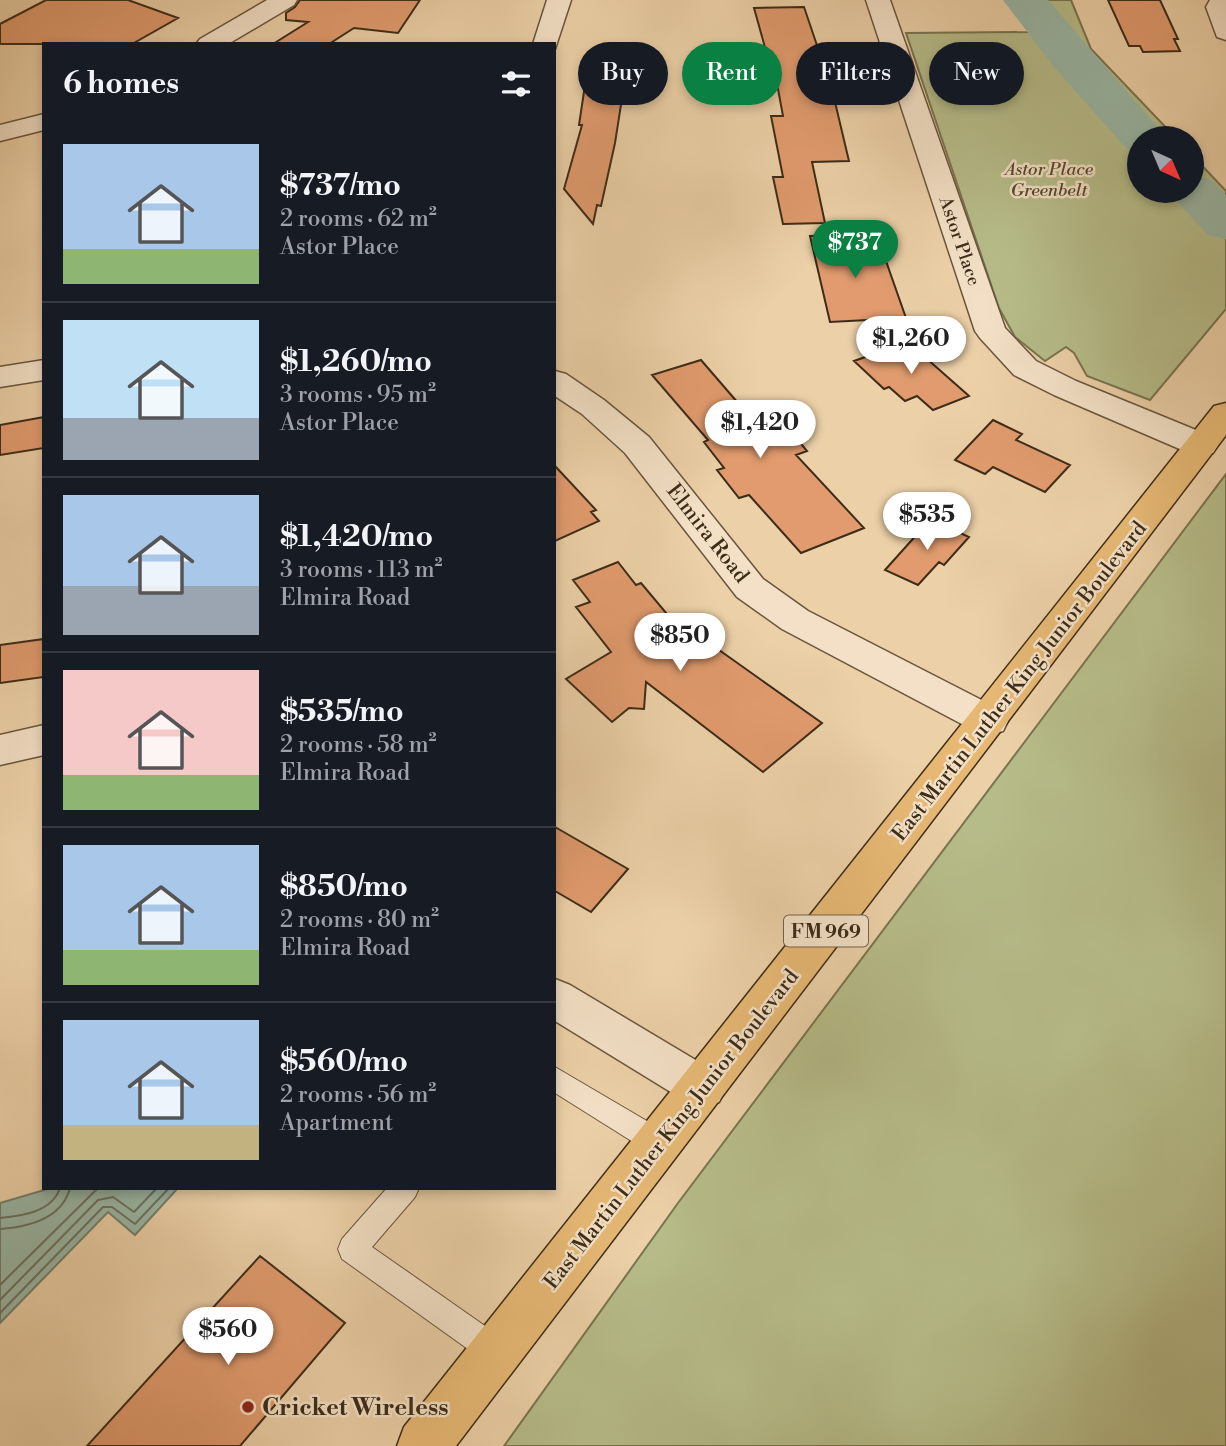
<!DOCTYPE html>
<html lang="en">
<head>
<meta charset="utf-8">
<style>
  body { margin:0; font-family:"Libre Bodoni",serif; background:#20242c; color:#f1f3f6; height:100vh; display:flex; flex-direction:column; font-size:26px; white-space:nowrap }
  * { box-sizing:border-box; margin:0 }
  p { font-size:23px; color:#9ea1a6 }
  .icon { flex:none; width:38px; height:38px; fill:none; stroke:currentColor; stroke-width:2; stroke-linecap:round; stroke-linejoin:round }
  .map { position:relative; flex:1; overflow:hidden }
  .panel { position:absolute; left:42px; top:42px; width:514px; height:1148px; display:flex; flex-direction:column; background:#171b24; border-radius:0px; box-shadow:0 4px 10px #0003 }
  .panel>* { flex:none }
  .hud { position:absolute; left:578px; top:42px; width:542px; height:63px; display:flex; gap:14px }
  .needle { width:46px; rotate:136deg }
  .fabs { position:absolute; left:1127px; top:126px; display:grid; gap:14px }
  .fabs a { display:grid; place-items:center; width:77px; height:77px; border-radius:50%; background:#171b24; box-shadow:0 4px 10px #0003; font-size:35px }
  .price { position:absolute; translate:-50% -60px; padding:0 16px; border-radius:24px; background:#fff; color:#222; font-size:23px; line-height:46px; filter:drop-shadow(0 2px 4px #0008) }
  .price::after { content:''; position:absolute; left:50%; top:42px; width:21px; height:16px; margin-left:-10px; background:inherit; clip-path:polygon(0 0,100% 0,50% 100%) }
  .price.selected { background:#0b8043; color:#fff }
  ul { padding:0; list-style:none }
  li { display:flex; align-items:center; gap:21px; height:175px; padding:0 21px }
  li+li { border-top:2px solid #363941 }
  li span { display:grid; place-items:center; flex:none; width:196px; height:140px; border-radius:0px; color:#555 }
  li>.icon { margin-inline-start:auto }
  span .icon { width:84px; height:84px; fill:#fffc; stroke-width:1 }
  li b { font-size:30px }
  h2 { display:flex; justify-content:space-between; align-items:center; height:84px; padding:0 21px; font-size:30px }
  .tag { padding:0 24px; border-radius:32px; background:#171b24; box-shadow:0 4px 10px #0003; font-size:24px; line-height:63px }
  .tag.selected { background:#0b8043; color:#fff }
  .map>svg:first-child { display:block }
  .green { fill:#b6bc89; stroke:#797450; stroke-width:2 }
  .water { fill:#99b7a6; stroke:#747f6d; stroke-width:2 }
  .lines { fill:none; stroke-linecap:round; stroke-linejoin:round }
  .shore { stroke:#6a725f; stroke-width:2 }
  .river { fill:#99b7a6; fill-rule:evenodd }
  .building { fill:#e19b6e; stroke:#3c2c18; stroke-width:2 }
  .lane-casing { stroke:#68553c; stroke-width:2 }
  .street-casing { stroke:#68553c; stroke-width:3 }
  .primary-casing { stroke:#3c2c18; stroke-width:3 }
  .lane { fill:#f3e0c6; fill-rule:evenodd }
  .street { fill:#f3e0c6; fill-rule:evenodd }
  .primary { fill:#e6b874; fill-rule:evenodd }
  .poi-dot { fill:#8f2418; stroke:#f3e0c6; stroke-width:2.5 }
  .labels { text-anchor:middle; stroke-width:5; stroke-linejoin:round; paint-order:stroke }
  .far-park-label { font-size:18px; font-style:italic; fill:#54492f; stroke:#f3e0c6 }
  .far-street-label { font-size:18px; fill:#3c2c18; stroke:#f3e0c6 }
  .shield { fill:#f3e0c6; stroke:#73624c; stroke-width:2 }
  .shield-label { font-size:19px; font-weight:bold; fill:#3c2c18 }
  .street-label { font-size:21px; fill:#3c2c18; stroke:#f3e0c6 }
  .near-poi-label { font-size:24px; font-weight:bold; fill:#3c2c18; stroke:#f3e0c6; text-anchor:start }
</style>
</head>
<body>
<div class="map">
<svg width="1226" height="1446" viewBox="0 0 1226 1446">
  <rect width="100%" height="100%" fill="#ecd0a7"/>
  <filter id="stains"><feTurbulence type="fractalNoise" baseFrequency=".00286" numOctaves="4"/><feColorMatrix values="0 0 0 0 .2 0 0 0 0 .09 0 0 0 0 .02 0 0 0 .5 -.17"/></filter>
  <radialGradient id="worn" r=".72"><stop offset=".6" stop-color="#630" stop-opacity="0"/><stop offset="1" stop-color="#630" stop-opacity=".3"/></radialGradient>
  <!-- green -->
  <path class="green" d="M1008,0H1071L1091,49L1176,138H1139V191H1192V155L1226,191V309L1150,400L1087,376L1074,353L1066,347L1045,361L1015,337L999,308L906,33L1033,32Z
    M1226,474V1446H504L678,1203Z"/>
  <!-- water -->
  <path class="water" d="M51,1188H178L135,1235L108,1212L0,1323V1203Z"/>
  <g class="lines">
    <!-- shore -->
    <path class="shore" d="M0,1218C22,1216 52,1212 60,1188
      M0,1229C28,1227 62,1219 70,1188
      M0,1285L98,1188
      M0,1300L98,1200L113,1197L134,1212L157,1188
      M0,1313L103,1207H112L135,1224L169,1188"/>
    <!-- river -->
    <path class="river" d="M1003,0H1048L1167,138H1139V152L1126,148L1054,67Z
      M1192,175L1210,179L1226,195V239L1208,235L1167,191H1192Z"/>
  </g>
  <!-- building -->
  <path class="building" d="M46,0H128L178,18L132,44H0V24Z
    M300,0H420L398,33L354,28L329,44H273L308,22L286,20V13L295,7Z
    M1108,0H1160L1178,39H1174L1180,51L1143,52L1140,46H1129Z
    M804,7L822,60H825L849,161L812,162L825,223L783,224L773,177H783L771,116H783L771,51H766L754,8Z
    M592,72L626,73L615,143L601,206L597,205L593,224L564,189L582,125H579L585,85H590Z
    M861,235L864,244H880L906,318L830,322L810,236Z
    M914,340L918,351L969,396L933,410L917,396L905,401L889,387L884,389L854,361Z
    M701,360L757,425L780,418L807,451L796,455L864,528L801,553L749,495L739,498L717,470L724,468L704,442L708,440L652,375Z
    M44,417V448L0,455V425Z
    M993,420L1022,434L1016,440L1070,465L1045,492L993,467L985,474L955,460Z
    M555,466L596,510L591,512L599,521L555,541Z
    M928,522H937L969,537L944,565L939,562L918,585L885,570Z
    M618,562L636,585L641,583L682,632L688,628L822,723L763,772L646,682L644,709L629,708L612,722L566,679L611,652L576,607L590,602L573,580Z
    M44,639V677L0,683V645Z
    M555,827L628,869L591,912L555,891Z
    M260,1256L345,1323L240,1446H87Z"/>
  <g class="lines">
    <defs>
      <path id="lane" d="M555,1067L669,1134L673,1143L669,1152L659,1156L649,1152L555,1093Z
        M387,1188H419L415,1197L372,1247L508,1342L512,1352L508,1362L497,1367L486,1362L342,1259L338,1249L342,1239Z"/>
      <path id="street" d="M267,0H297L294,5L228,44H196L200,39Z
        M547,0H571L555,49V44H533Z
        M866,0H890L1005,328L1036,361L1076,381L1213,437L1218,445L1213,453L1201,456L1189,453L1054,395L1014,375L980,338L975,331Z
        M1210,0H1226V40L1217,37L1206,7Z
        M44,114V130L0,141V125Z
        M44,360V380L0,387V367Z
        M555,371L566,374L604,400L649,437L763,579L808,611L1003,711L1008,721L1003,731L989,735L975,731L782,629L737,597L625,453L582,414L555,396Z
        M44,725V755L0,765V735Z
        M555,979L570,985L719,1074L726,1088L719,1102L703,1108L687,1102L555,1021Z"/>
      <path id="primary" d="M1226,403V435L456,1446H397L404,1427L1214,406Z"/>
    </defs>
    <!-- lane casing -->
    <use href="#lane" class="lane-casing"/>
    <!-- street casing -->
    <use href="#street" class="street-casing"/>
    <!-- primary casing -->
    <use href="#primary" class="primary-casing"/>
    <!-- lane -->
    <use href="#lane" class="lane"/>
    <!-- street -->
    <use href="#street" class="street"/>
    <!-- primary -->
    <use href="#primary" class="primary"/>
  </g>
  <!-- markers -->
  <circle class="poi-dot" cx="248" cy="1407" r="7"/>
  <g class="labels">
    <!-- far-park labels -->
    <g class="far-park-label">
      <text x="1049" y="175">Astor Place<tspan x="1049" dy="21">Greenbelt</tspan></text>
    </g>
    <!-- far-street labels -->
    <g class="far-street-label">
      <text transform="translate(960 241) rotate(71)" y="6">Astor Place</text>
    </g>
    <!-- shield labels -->
    <rect class="shield" x="784" y="915.5" width="84" height="31" rx="5"/>
    <g class="shield-label">
      <text x="826" y="938">FM 969</text>
    </g>
    <!-- street labels -->
    <g class="street-label">
      <text transform="translate(708 533) rotate(52)" y="7">Elmira Road</text>
      <text transform="translate(1019 681) rotate(-52)" y="7">East Martin Luther King Junior Boulevard</text>
      <text transform="translate(671 1129) rotate(-52)" y="7">East Martin Luther King Junior Boulevard</text>
    </g>
    <!-- near-poi labels -->
    <g class="near-poi-label">
      <text x="262" y="1415">Cricket Wireless</text>
    </g>
  </g>
  <rect width="100%" height="100%" filter="url(#stains)"/>
  <rect width="100%" height="100%" fill="url(#worn)"/>
</svg>
<div class="fabs">
<a><svg class="needle" viewBox="-14 -14 28 28"><path d="M0-13l5 13h-10z" fill="#e53935"/><path d="M0 13l5-13h-10z" fill="#9ea1a6"/></svg></a>
</div>
<b class="price selected" style="left:855px;top:280px">$737</b>
<b class="price" style="left:911px;top:376px">$1,260</b>
<b class="price" style="left:760px;top:460px">$1,420</b>
<b class="price" style="left:927px;top:552px">$535</b>
<b class="price" style="left:680px;top:673px">$850</b>
<b class="price" style="left:228px;top:1367px">$560</b>
<div class="hud">
<a class="tag">Buy</a>
<a class="tag selected">Rent</a>
<a class="tag">Filters</a>
<a class="tag">New</a>
</div>
<section class="panel">
<h2>6 homes<svg class="icon" aria-label="filters" viewBox="0 0 24 24"><path d="M4 7h16M4 17h16"/><circle cx="9" cy="7" r="2"/><circle cx="15" cy="17" r="2"/></svg></h2>
<ul>
<li><span style="background:linear-gradient(#a9c7e8 75%,#8fb573 0)"><svg class="icon" aria-label="home" viewBox="0 0 24 24"><path d="M3 11l9-7 9 7M6 9v11h12V9"/></svg></span><div><b>$737/mo</b><p>2 rooms · 62 m²</p><p>Astor Place</p></div></li>
<li><span style="background:linear-gradient(#bfe0f5 70%,#9aa5b1 0)"><svg class="icon" aria-label="home" viewBox="0 0 24 24"><path d="M3 11l9-7 9 7M6 9v11h12V9"/></svg></span><div><b>$1,260/mo</b><p>3 rooms · 95 m²</p><p>Astor Place</p></div></li>
<li><span style="background:linear-gradient(#a9c7e8 65%,#9aa5b1 0)"><svg class="icon" aria-label="home" viewBox="0 0 24 24"><path d="M3 11l9-7 9 7M6 9v11h12V9"/></svg></span><div><b>$1,420/mo</b><p>3 rooms · 113 m²</p><p>Elmira Road</p></div></li>
<li><span style="background:linear-gradient(#f6c9c9 75%,#8fb573 0)"><svg class="icon" aria-label="home" viewBox="0 0 24 24"><path d="M3 11l9-7 9 7M6 9v11h12V9"/></svg></span><div><b>$535/mo</b><p>2 rooms · 58 m²</p><p>Elmira Road</p></div></li>
<li><span style="background:linear-gradient(#a9c7e8 75%,#8fb573 0)"><svg class="icon" aria-label="home" viewBox="0 0 24 24"><path d="M3 11l9-7 9 7M6 9v11h12V9"/></svg></span><div><b>$850/mo</b><p>2 rooms · 80 m²</p><p>Elmira Road</p></div></li>
<li><span style="background:linear-gradient(#a9c7e8 75%,#c2b280 0)"><svg class="icon" aria-label="home" viewBox="0 0 24 24"><path d="M3 11l9-7 9 7M6 9v11h12V9"/></svg></span><div><b>$560/mo</b><p>2 rooms · 56 m²</p><p>Apartment</p></div></li>
</ul>
</section>
</div>
</body>
</html>
